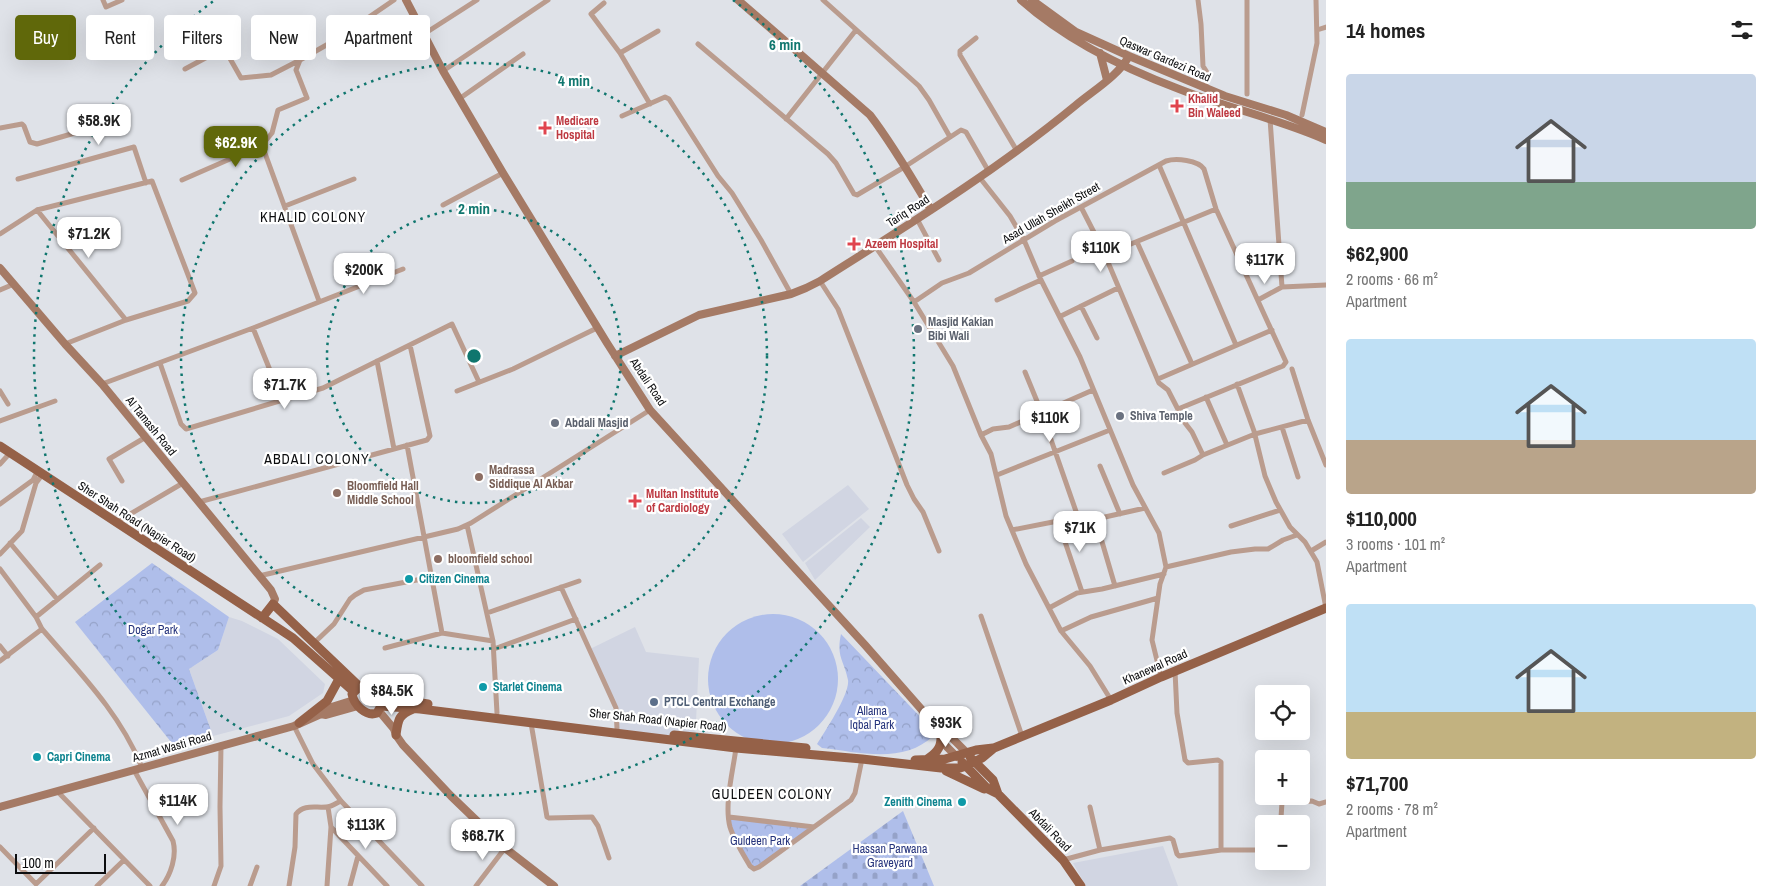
<!DOCTYPE html>
<html lang="en">
<head>
<meta charset="utf-8">
<style>
  body { margin:0; font-family:"Archivo Narrow",sans-serif; background:#f2f2f2; color:#222; height:100vh; display:flex; flex-direction:column; font-size:19px; white-space:nowrap }
  * { box-sizing:border-box; margin:0 }
  p { font-size:16px; color:#767676 }
  .icon { flex:none; width:28px; height:28px; fill:none; stroke:currentColor; stroke-width:2; stroke-linecap:round; stroke-linejoin:round }
  .map { position:relative; flex:1; overflow:hidden }
  .side { display:flex; flex-direction:column; background:#fff; width:450px }
  .side>* { flex:none }
  .banner { position:absolute; left:15px; top:15px; width:475px; height:45px; display:flex; gap:10px }
  .tools { position:absolute; left:1255px; top:685px; display:grid; gap:10px }
  .tools a { display:grid; place-items:center; width:55px; height:55px; border-radius:5px; background:#fff; box-shadow:0 5px 20px #0002; font-size:25px }
  .scale { position:absolute; left:15px; bottom:12px; width:91px; box-sizing:border-box; padding-left:5px; border:2px solid #0c0d0f; border-top:0; font-size:14px; line-height:18px; white-space:nowrap; color:#0c0d0f; -webkit-text-stroke:4px #fff; paint-order:stroke }
  .price { position:absolute; translate:-50% -42px; padding:0 11px; border-radius:10px; background:#fff; color:#222; font-size:16px; line-height:32px; filter:drop-shadow(0 1px 2px #0008) }
  .price::after { content:''; position:absolute; left:50%; top:30px; width:15px; height:11px; margin-left:-8px; background:inherit; clip-path:polygon(0 0,100% 0,50% 100%) }
  .price.active { background:#60680a; color:#fff }
  ul { padding:0; list-style:none }
  li { display:grid; align-content:center; gap:10px; height:265px; padding:0 20px }
  li span { display:grid; place-items:center; height:155px; border-radius:5px; color:#555 }
  li>.icon { margin-inline-start:auto }
  span .icon { width:90px; height:90px; fill:#fffc; stroke-width:1 }
  li b { font-size:21px }
  h2 { display:flex; justify-content:space-between; align-items:center; height:60px; padding:0 20px; font-size:21px }
  .pill { padding:0 18px; border-radius:5px; background:#fff; box-shadow:0 5px 20px #0002; font-size:18px; line-height:45px }
  .pill.active { background:#60680a; color:#fff }
  main { display:flex; flex:1; min-height:0 }
  .map>svg:first-child { display:block }
  .built { fill:#d1d5e2 }
  .forest { fill:url(#forest-crowns) }
  .cemetery { fill:url(#cemetery-stones) }
  .pitch { fill:#afbeea }
  .lines { fill:none; stroke-linecap:round; stroke-linejoin:round }
  .street { stroke:#ba9c8e; stroke-width:5 }
  .secondary { stroke:#a57a65; stroke-width:8 }
  .primary { stroke:#956148; stroke-width:9 }
  .ring { fill:none; stroke:#0f766e; stroke-width:2.5; stroke-dasharray:2.5 5 }
  .health-dot { fill:#e0444e; stroke:#fff; stroke-width:2 }
  .worship-dot { fill:#6b7280; stroke:#fff; stroke-width:2 }
  .education-dot { fill:#8d6e63; stroke:#fff; stroke-width:2 }
  .culture-dot { fill:#0f9aa8; stroke:#fff; stroke-width:2 }
  .service-dot { fill:#5c6f8a; stroke:#fff; stroke-width:2 }
  .labels { text-anchor:middle; stroke-width:4.5; stroke-linejoin:round; paint-order:stroke }
  .street-label { font-size:12px; fill:#0c0d0f; stroke:#fff }
  .health-label { font-size:12px; font-weight:bold; fill:#be3a42; stroke:#fff; text-anchor:start }
  .worship-label { font-size:12px; font-weight:bold; fill:#5b616d; stroke:#fff; text-anchor:start }
  .education-label { font-size:12px; font-weight:bold; fill:#785e54; stroke:#fff; text-anchor:start }
  .culture-label { font-size:12px; font-weight:bold; fill:#0d838f; stroke:#fff; text-anchor:start }
  .park-label { font-size:12px; fill:#26347c; stroke:#fff }
  .service-label { font-size:12px; font-weight:bold; fill:#4e5e75; stroke:#fff; text-anchor:start }
  .neighbourhood-label { font-size:14px; letter-spacing:1px; fill:#0c0d0f; stroke:#fff }
  .centre { fill:#0f766e; stroke:#fff; stroke-width:2.5 }
  .ring-label { font-size:15px; text-anchor:middle; font-weight:bold; fill:#0f766e; stroke:#fff; stroke-width:4.5; stroke-linejoin:round; paint-order:stroke }
</style>
</head>
<body>
<main>
<div class="map">
<svg width="1326" height="886" viewBox="0 0 1326 886">
  <defs>
    <pattern id="forest-crowns" width="20" height="18" patternUnits="userSpaceOnUse" patternTransform="scale(1.25)"><rect width="20" height="18" fill="#afbeea"/><path d="M2 6a3 3 0 1 1 6 0M12 15a3 3 0 1 1 6 0" fill="none" stroke="#95a2c8"/></pattern>
    <pattern id="cemetery-stones" width="16" height="16" patternUnits="userSpaceOnUse" patternTransform="scale(1.25)"><rect width="16" height="16" fill="#afbeea"/><path d="M2 7V4a2 2 0 0 1 4 0v3zM10 15v-3a2 2 0 0 1 4 0v3z" fill="#95a2c8"/></pattern>
  </defs>
  <rect width="100%" height="100%" fill="#dfe2e8"/>
  <!-- built -->
  <path class="built" d="M848,485L869,509L803,562L782,534Z
    M861,518L870,527L815,580L805,563Z
    M229,617L242,621L278,639L325,684L323,693L289,716L213,736L189,669L218,650Z
    M635,627L646,652L699,658L695,743L617,732L616,708L590,649Z
    M1163,846L1178,886H1086L1073,863Z"/>
  <!-- forest -->
  <path class="forest" d="M152,563L229,617L218,650L189,669L213,736L175,747L75,622Z
    M841,634L930,727L934,735C904,765 859,752 822,748L817,744C825,731 850,694 848,680C844,660 836,657 841,634Z
    M729,817L814,827L759,867L750,866L730,827Z"/>
  <!-- cemetery -->
  <path class="cemetery" d="M903,811L934,886H800Z"/>
  <!-- pitch -->
  <path class="pitch" d="M708 679a65 65 0 1 1 130 0a65 65 0 1 1-130 0Z"/>
  <g class="lines">
    <!-- street -->
    <path class="street" d="M103,0L106,7L122,0
      M823,0L919,86L929,100L950,137
      M1198,0L1201,24L1203,66L1208,74L1205,88
      M604,3L591,14L620,53L650,104
      M214,29L224,48
      M1317,30L1326,27
      M424,34L477,0
      M976,38L960,51V55L1017,151
      M698,44L828,154L836,163L854,194L857,195L906,166L961,130L966,132L989,172
      M620,53L658,31
      M185,69L224,48L241,78L271,75L300,60
      M443,71L548,0
      M1247,94V0
      M459,99L523,54
      M1302,115L1317,43L1316,0
      M622,116L665,97L669,99L718,176L732,193L761,240L791,294
      M786,119L856,30
      M1270,119L1282,287
      M0,128L22,124L24,126L30,142L37,144L109,123
      M262,145L319,301
      M1159,165L1236,345
      M980,178L1010,216L1024,240L1041,280L1080,357L1133,485L1159,533L1166,567L1160,584L1152,640L1161,677
      M18,179L134,147L146,183
      M182,180L262,145L272,133L278,110L307,98L296,70L300,60L337,39L394,0
      M443,205L503,173
      M285,206L354,179
      M1081,207L1102,248L1159,383L1168,390L1185,423L1192,432L1203,455
      M37,210L126,320
      M917,219L939,260
      M0,234L37,210L152,181L195,293L188,301L126,320L65,344
      M1137,242L1192,364
      M875,246L914,302L953,366L981,435L991,454L1006,516L1026,564L1061,631L1090,666L1111,700
      M1104,255L1216,209
      M1039,276L1072,261
      M820,281L838,309L907,485L914,499L923,512L939,551
      M0,290L14,284
      M997,300L1041,280
      M1258,300L1282,287L1326,285
      M914,302L942,283L969,273L1055,221L1166,161C1176,158 1198,160 1204,169L1216,209L1286,362L1283,366L1178,409
      M1081,306L1097,338
      M1061,316L1118,288
      M253,328L282,400
      M377,361L394,449
      M160,363L181,424L186,429L323,388L452,324L479,382
      M1292,369L1308,420L1326,465
      M1025,372L1041,411L1079,520
      M1158,379L1272,330
      M102,384L253,328L403,269
      M1237,384L1254,431L1265,476L1276,502L1290,527L1305,542L1317,562L1326,608
      M0,391L8,404
      M457,391L513,369L597,328
      M1206,397L1227,445
      M0,421L55,401
      M1282,427L1298,477
      M981,435L993,429L1009,427L1093,390
      M407,445L442,633
      M0,464L10,453
      M1100,466L1120,514
      M1164,473L1195,460L1203,455L1255,434L1308,420
      M997,475L1110,430
      M122,481L109,459L146,437
      M199,502L427,440L430,436L410,345
      M0,504L33,480L37,472
      M1095,518L1115,586
      M1058,521L1082,592
      M115,523L183,483
      M467,525L493,641L497,713
      M1231,526L1280,510
      M1012,530L1058,521L1105,517L1145,508
      M10,543L57,599
      M1311,551L1326,542
      M0,554L22,531L36,483L42,475
      M1166,567L1231,552L1255,549H1268L1283,540L1297,535
      M0,569L36,617L42,629C79,672 121,714 142,768
      M259,576L458,529L471,523L650,410
      M561,587L616,708L617,729
      M1049,608L1077,593L1102,589L1164,574
      M487,613L579,581
      M981,616L1022,736
      M36,617L100,565
      M1061,631L1091,617L1158,598
      M314,643L334,624L350,599L355,595L364,590L422,579
      M0,646L8,656
      M385,648L442,633L493,641
      M494,649L576,619
      M0,661L42,629
      M1175,671L1177,713L1185,760L1188,763L1218,760L1221,762V850
      M531,723L547,817L549,818L592,817L598,826L609,858
      M294,726L313,764L341,801L422,886
      M736,748C733,771 724,805 730,827C734,840 743,854 750,866L754,869L759,867L851,800L855,793L862,759
      M134,770L173,841C177,856 171,874 162,886
      M57,791L150,886
      M1282,802L1312,801L1319,804L1326,802
      M1090,807L1100,850
      M729,817L814,827
      M1275,824L1281,818L1282,802L1279,801V796
      M331,827L387,886
      M0,847L36,884L94,828
      M1063,860L1100,850L1170,838L1173,840L1177,854L1179,856L1221,850H1264
      M97,886L124,860
      M214,886L221,866L220,807L221,745
      M250,886L257,867
      M289,886L295,847L296,814C304,804 315,808 326,807C331,807 336,803 341,801
      M327,886L331,827L328,807
      M350,886L358,856
      M476,886L505,848"/>
    <!-- secondary -->
    <path class="secondary" d="M406,0L443,71L503,173L607,343L650,410L865,645L922,710L936,728L945,745L957,757
      M738,0L870,115C893,145 912,178 931,210
      M1021,0C1066,40 1123,68 1179,89C1227,108 1279,119 1326,140
      M1032,0L1076,32L1129,56L1225,96L1286,115L1326,132
      M1100,53L1107,80
      M0,268L65,344L102,384L271,590L275,599L273,604
      M615,356L699,315L791,294L806,288L820,281C908,225 996,171 1076,105C1094,90 1118,76 1129,56
      M379,711L394,729L396,735L403,745L451,796L505,848L554,886
      M321,714L325,709L354,700
      M936,728L948,734L967,753
      M0,807L294,726L321,714L326,715L358,706"/>
    <!-- primary -->
    <path class="primary" d="M0,446L293,638L354,692
      M262,618L273,604L361,688C370,690 377,697 381,706L377,713C366,717 354,705 352,694L357,689L361,688
      M375,696L428,704
      M381,706L420,709L736,748L862,759L941,768H960L966,766L982,758L994,748L1111,700L1161,677L1326,608
      M299,723L327,701L339,679
      M396,735C398,720 398,715 413,709
      M674,735L806,748
      M970,757L993,780L998,794
      M915,760L945,759L976,750L993,748
      M926,760C935,754 941,749 941,738
      M962,762L988,789L998,794L1063,860L1081,886
      M946,771L984,789"/>
  </g>
  <!-- distance rings -->
  <g class="ring">
    <circle cx="474" cy="356" r="147"/>
    <circle cx="474" cy="356" r="293"/>
    <path d="M733 0A440 440 0 1 1 215 0"/>
  </g>
  <!-- markers -->
  <g class="health-dot">
    <path d="M1174.5 98.5h5v5h5v5h-5v5h-5v-5h-5v-5h5z"/>
    <path d="M542.5 120.5h5v5h5v5h-5v5h-5v-5h-5v-5h5z"/>
    <path d="M851.5 236.5h5v5h5v5h-5v5h-5v-5h-5v-5h5z"/>
    <path d="M632.5 493.5h5v5h5v5h-5v5h-5v-5h-5v-5h5z"/>
  </g>
  <g class="worship-dot">
    <circle cx="918" cy="329" r="5"/>
    <circle cx="1120" cy="416" r="5"/>
    <circle cx="555" cy="423" r="5"/>
  </g>
  <g class="education-dot">
    <circle cx="479" cy="477" r="5"/>
    <circle cx="337" cy="493" r="5"/>
    <circle cx="438" cy="559" r="5"/>
  </g>
  <g class="culture-dot">
    <circle cx="409" cy="579" r="5"/>
    <circle cx="483" cy="687" r="5"/>
    <circle cx="37" cy="757" r="5"/>
    <circle cx="962" cy="802" r="5"/>
  </g>
  <circle class="service-dot" cx="654" cy="702" r="5"/>
  <g class="labels">
    <!-- street labels -->
    <g class="street-label">
      <text transform="translate(1165 59) rotate(23)" y="4">Qaswar Gardezi Road</text>
      <text transform="translate(908 211) rotate(-33)" y="4">Tariq Road</text>
      <text transform="translate(1051 213) rotate(-30)" y="4">Asad Ullah Sheikh Street</text>
      <text transform="translate(648 382) rotate(56)" y="4">Abdali Road</text>
      <text transform="translate(151 426) rotate(51)" y="4">Al Tamash Road</text>
      <text transform="translate(137 522) rotate(33)" y="4">Sher Shah Road (Napier Road)</text>
      <text transform="translate(1155 667) rotate(-24)" y="4">Khanewal Road</text>
      <text transform="translate(658 720) rotate(6)" y="4">Sher Shah Road (Napier Road)</text>
      <text transform="translate(172 747) rotate(-16)" y="4">Azmat Wasti Road</text>
      <text transform="translate(1050 830) rotate(46)" y="4">Abdali Road</text>
    </g>
    <!-- health labels -->
    <g class="health-label">
      <text x="1188" y="103">Khalid<tspan x="1188" dy="14">Bin Waleed</tspan></text>
      <text x="556" y="125">Medicare<tspan x="556" dy="14">Hospital</tspan></text>
      <text x="865" y="248">Azeem Hospital</text>
      <text x="646" y="498">Multan Institute<tspan x="646" dy="14">of Cardiology</tspan></text>
    </g>
    <!-- worship labels -->
    <g class="worship-label">
      <text x="928" y="326">Masjid Kakian<tspan x="928" dy="14">Bibi Wali</tspan></text>
      <text x="1130" y="420">Shiva Temple</text>
      <text x="565" y="427">Abdali Masjid</text>
    </g>
    <!-- education labels -->
    <g class="education-label">
      <text x="489" y="474">Madrassa<tspan x="489" dy="14">Siddique Al Akbar</tspan></text>
      <text x="347" y="490">Bloomfield Hall<tspan x="347" dy="14">Middle School</tspan></text>
      <text x="448" y="563">bloomfield school</text>
    </g>
    <!-- culture labels -->
    <g class="culture-label">
      <text x="419" y="583">Citizen Cinema</text>
      <text x="493" y="691">Starlet Cinema</text>
      <text x="47" y="761">Capri Cinema</text>
      <text x="952" y="806" text-anchor="end">Zenith Cinema</text>
    </g>
    <!-- park labels -->
    <g class="park-label">
      <text x="153" y="634">Dogar Park</text>
      <text x="872" y="715">Allama<tspan x="872" dy="14">Iqbal Park</tspan></text>
      <text x="760" y="845">Guldeen Park</text>
      <text x="890" y="853">Hassan Parwana<tspan x="890" dy="14">Graveyard</tspan></text>
    </g>
    <!-- service labels -->
    <g class="service-label">
      <text x="664" y="706">PTCL Central Exchange</text>
    </g>
    <!-- neighbourhood labels -->
    <g class="neighbourhood-label">
      <text x="313" y="222">KHALID COLONY</text>
      <text x="317" y="464">ABDALI COLONY</text>
      <text x="772" y="799">GULDEEN COLONY</text>
    </g>
  </g>
  <circle cx="474" cy="356" r="8" class="centre"/>
  <g class="ring-label">
    <text x="785" y="50">6 min</text>
    <text x="574" y="86">4 min</text>
    <text x="474" y="214">2 min</text>
  </g>
</svg>
<div class="tools">
<a><svg class="icon" aria-label="locate" viewBox="0 0 24 24"><circle cx="12" cy="12" r="6"/><path d="M12 2v4M12 18v4M2 12h4M18 12h4"/></svg></a>
<a>+</a>
<a>−</a>
</div>
<div class="scale">100 m</div>
<b class="price" style="left:99px;top:146px">$58.9K</b>
<b class="price active" style="left:236px;top:168px">$62.9K</b>
<b class="price" style="left:89px;top:259px">$71.2K</b>
<b class="price" style="left:1101px;top:273px">$110K</b>
<b class="price" style="left:1265px;top:285px">$117K</b>
<b class="price" style="left:364px;top:295px">$200K</b>
<b class="price" style="left:285px;top:410px">$71.7K</b>
<b class="price" style="left:1050px;top:443px">$110K</b>
<b class="price" style="left:1080px;top:553px">$71K</b>
<b class="price" style="left:392px;top:716px">$84.5K</b>
<b class="price" style="left:946px;top:748px">$93K</b>
<b class="price" style="left:178px;top:826px">$114K</b>
<b class="price" style="left:366px;top:850px">$113K</b>
<b class="price" style="left:483px;top:861px">$68.7K</b>
<div class="banner">
<a class="pill active">Buy</a>
<a class="pill">Rent</a>
<a class="pill">Filters</a>
<a class="pill">New</a>
<a class="pill">Apartment</a>
</div>
</div>
<section class="side">
<h2>14 homes<svg class="icon" aria-label="filters" viewBox="0 0 24 24"><path d="M4 7h16M4 17h16"/><circle cx="9" cy="7" r="2"/><circle cx="15" cy="17" r="2"/></svg></h2>
<ul>
<li><span style="background:linear-gradient(#c9d6e8 70%,#7fa58c 0)"><svg class="icon" aria-label="home" viewBox="0 0 24 24"><path d="M3 11l9-7 9 7M6 9v11h12V9"/></svg></span><div><b>$62,900</b><p>2 rooms · 66 m²</p><p>Apartment</p></div></li>
<li><span style="background:linear-gradient(#bfe0f5 65%,#b9a48a 0)"><svg class="icon" aria-label="home" viewBox="0 0 24 24"><path d="M3 11l9-7 9 7M6 9v11h12V9"/></svg></span><div><b>$110,000</b><p>3 rooms · 101 m²</p><p>Apartment</p></div></li>
<li><span style="background:linear-gradient(#bfe0f5 70%,#c2b280 0)"><svg class="icon" aria-label="home" viewBox="0 0 24 24"><path d="M3 11l9-7 9 7M6 9v11h12V9"/></svg></span><div><b>$71,700</b><p>2 rooms · 78 m²</p><p>Apartment</p></div></li>
</ul>
</section>
</main>
</body>
</html>
